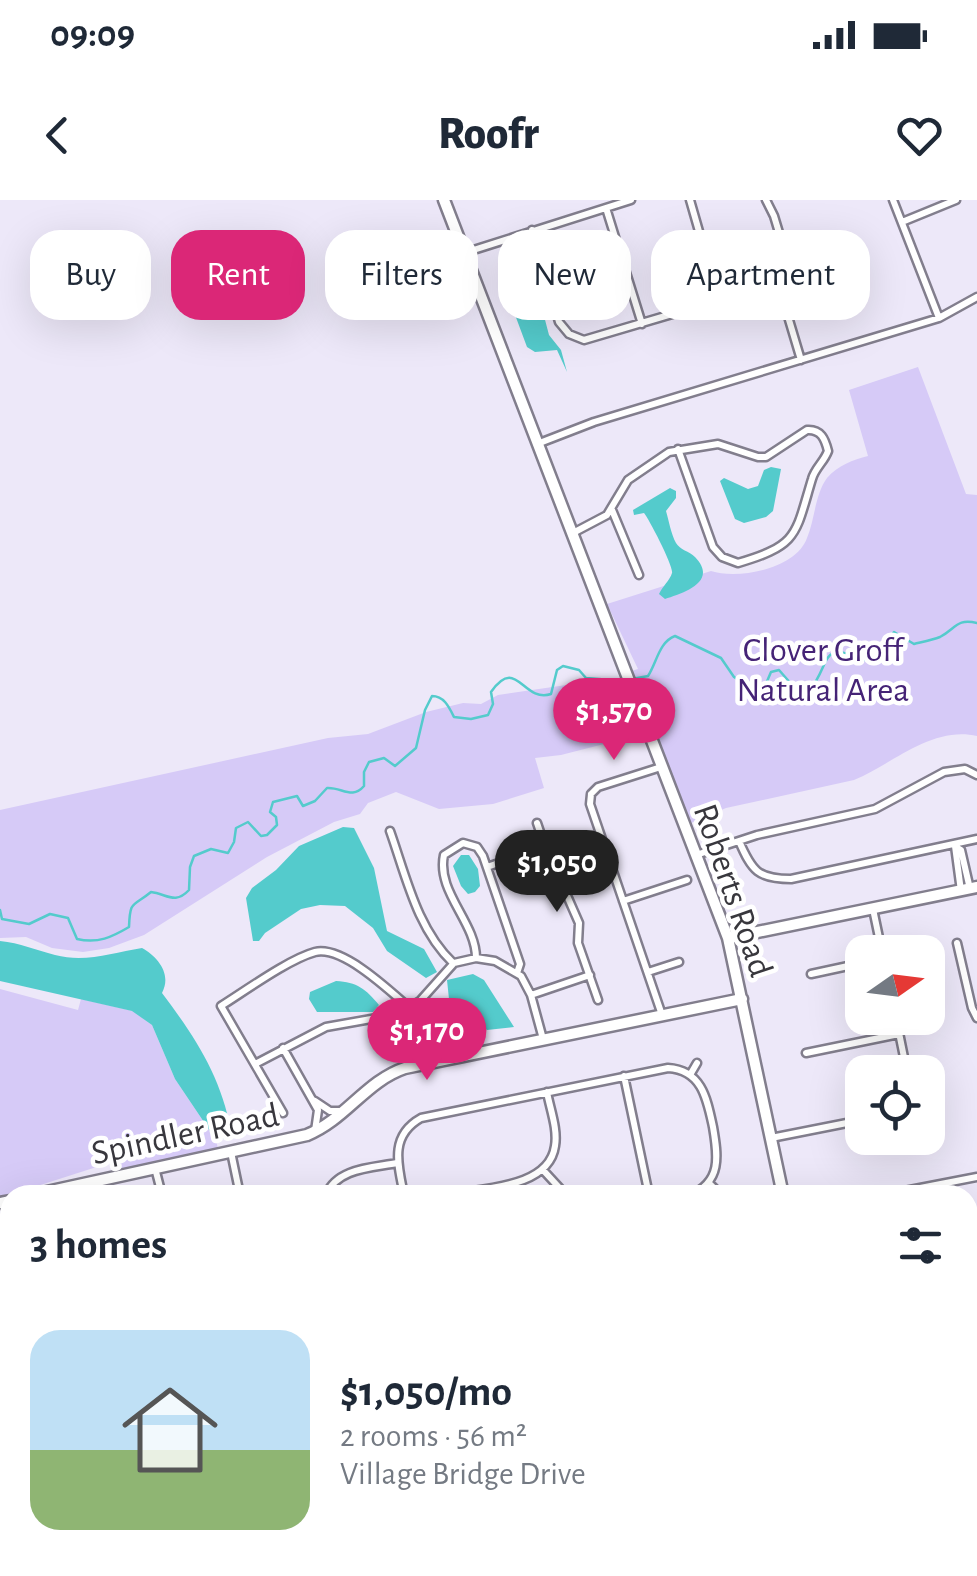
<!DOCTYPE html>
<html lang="en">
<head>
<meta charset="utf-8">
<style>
  body { margin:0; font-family:"Alegreya Sans",sans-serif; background:#f2f2f3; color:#1f2937; height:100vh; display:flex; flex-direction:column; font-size:38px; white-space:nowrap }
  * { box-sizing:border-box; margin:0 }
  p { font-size:32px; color:#747a83 }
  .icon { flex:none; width:55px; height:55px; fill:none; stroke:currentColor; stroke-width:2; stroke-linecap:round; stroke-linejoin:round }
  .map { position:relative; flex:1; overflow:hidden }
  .panel { position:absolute; left:0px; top:985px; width:978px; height:392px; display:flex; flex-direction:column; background:#fff; border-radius:30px 30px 0 0; box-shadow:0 10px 40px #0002 }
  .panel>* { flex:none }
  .guide { position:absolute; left:30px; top:30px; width:918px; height:90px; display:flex; gap:20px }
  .needle { width:65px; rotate:76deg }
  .buttons { position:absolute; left:845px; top:735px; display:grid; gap:20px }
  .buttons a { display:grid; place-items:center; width:100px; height:100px; border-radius:20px; background:#fff; box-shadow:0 10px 40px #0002; font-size:50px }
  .price { position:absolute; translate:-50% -85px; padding:0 22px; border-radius:35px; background:#db2777; color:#fff; font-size:32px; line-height:65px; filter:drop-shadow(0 2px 5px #0008) }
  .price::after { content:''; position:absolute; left:50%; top:60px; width:30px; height:22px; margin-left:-15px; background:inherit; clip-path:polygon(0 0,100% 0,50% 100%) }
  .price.on { background:#222; color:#fff }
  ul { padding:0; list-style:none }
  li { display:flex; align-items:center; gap:30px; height:250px; padding:0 30px }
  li+li { border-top:2px solid #e0e1e3 }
  li span { display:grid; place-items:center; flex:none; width:280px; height:200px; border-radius:30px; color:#555 }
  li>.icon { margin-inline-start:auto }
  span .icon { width:120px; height:120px; fill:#fffc; stroke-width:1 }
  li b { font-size:42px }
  h2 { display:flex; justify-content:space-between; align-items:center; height:120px; padding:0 30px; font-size:42px }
  .chip { padding:0 35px; border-radius:30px; background:#fff; box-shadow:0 10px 40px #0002; font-size:35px; line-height:90px }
  .chip.on { background:#db2777; color:#fff }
  .status { display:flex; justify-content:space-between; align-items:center; height:70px; padding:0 50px; background:#fff; direction:ltr }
  .status svg { height:28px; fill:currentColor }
  header { display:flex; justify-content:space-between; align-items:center; height:130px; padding:0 30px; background:#fff; font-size:45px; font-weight:800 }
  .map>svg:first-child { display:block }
  .green { fill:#d6caf7 }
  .water { fill:#54cbcc }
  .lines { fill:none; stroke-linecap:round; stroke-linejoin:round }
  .stream { stroke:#54cbcc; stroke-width:2.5 }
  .street-casing { stroke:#827e8d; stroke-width:11 }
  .secondary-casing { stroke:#827e8d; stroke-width:15 }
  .street { stroke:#fff; stroke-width:6 }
  .secondary { stroke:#fff; stroke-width:10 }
  .labels { text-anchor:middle; stroke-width:9; stroke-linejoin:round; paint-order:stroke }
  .park-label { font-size:35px; fill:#452376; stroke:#fff }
  .street-label { font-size:35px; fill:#38373d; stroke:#fff }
</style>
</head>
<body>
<div class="status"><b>09:09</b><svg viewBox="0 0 49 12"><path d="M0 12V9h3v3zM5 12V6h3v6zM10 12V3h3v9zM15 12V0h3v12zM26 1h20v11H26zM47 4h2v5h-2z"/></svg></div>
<header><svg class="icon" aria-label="back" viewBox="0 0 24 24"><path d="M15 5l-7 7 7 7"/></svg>Roofr<svg class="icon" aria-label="heart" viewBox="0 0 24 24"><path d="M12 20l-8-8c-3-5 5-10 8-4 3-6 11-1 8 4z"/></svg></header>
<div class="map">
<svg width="977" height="1376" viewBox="0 0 977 1376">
  <rect width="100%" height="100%" fill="#ede8f9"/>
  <!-- green -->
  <path class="green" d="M918,167L966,294L977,295V536C931,526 893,564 854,580L726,608L684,626L647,533L561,555L535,558L544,588L493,604L439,609L396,592L368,603L360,614L334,622L267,657L144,735L109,748L83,752L52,748L26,737L0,738V610L328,538L368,534L426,512L463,503L481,504L498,495L614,478L629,486L625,473L638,469L607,404L711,371C738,380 796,369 807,338C815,319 815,294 827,278C838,265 853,260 868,256L849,190Z
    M0,789L78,810L81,799L133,811L152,825L175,879L216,940L219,953L116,976L109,963L0,998Z"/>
  <!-- water -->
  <path class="water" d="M508,54L524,58L533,74L549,135L561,150L567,172L557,150L535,152L527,147L498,69L502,57Z
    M771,267L781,269L773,311L766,317L744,323L735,319L720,281L724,278L748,289L758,286L764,270Z
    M670,288L676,291V298L666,311C669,321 671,334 676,343C680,350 689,351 695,357C719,382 683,393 665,399L659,394C662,387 670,380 672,373C674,367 649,319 644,313L634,315L633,310Z
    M343,627L354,628L374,668L387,731L424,749L437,772L426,778L387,751L373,728L345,706L320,705L301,709L265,733L259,741H253L246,698L252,688L276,670L299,646Z
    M461,655H469L478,669L480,686L475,692L468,694L461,686L453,666Z
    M0,741C20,743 36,750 55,755C85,763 112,753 142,748C158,757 172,774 162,793C195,837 221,876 231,931L227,938L216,940L175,879L152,825L132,811L0,781Z
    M473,774L484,780L514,827L487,830L449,799L447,780Z
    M336,781C357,782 366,789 379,805L373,812H317L309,799L310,792Z"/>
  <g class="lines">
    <!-- stream -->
    <path class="stream" d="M632,479L648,476C657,462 659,442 675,436L721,458L734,477L755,491L765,486L771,472L779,470L800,494L809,491C832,464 818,439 864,460L873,458L894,432L914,444C922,442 932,440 940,437C956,429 956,418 977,423
      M0,710L2,719L29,724L50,714L68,718L77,739C98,744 112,737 129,727C130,699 133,707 151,692C167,694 175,705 189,690L190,667L194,656L211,649L228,653L234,642L236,628L248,622L261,636L267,635L277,625L276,617L270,612L273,602L297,596L303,606L315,601L327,588C342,587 352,600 364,586V572L369,562L384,558L395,566L416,548L425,510L432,496C444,496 449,507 454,517L471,519L488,515L493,504L491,492C517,455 522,503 551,494L557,470L563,466L579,470L586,478L624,481"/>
    <defs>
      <path id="street" d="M690,0L719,101
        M766,0L774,16L793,79
        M893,0L939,118
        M606,8L642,124
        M902,22L956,0
        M532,30L559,122L569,134L584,140L835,66
        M464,53L631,0
        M778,83L801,160
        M537,244L594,222L939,118L977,97
        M612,310L639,375
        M571,334L607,315L628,280L669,252L718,244L758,257H766L807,230C821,229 825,239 828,251C824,262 815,268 812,279C795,335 799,345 738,363L722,357L713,347L678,249
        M591,594L590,604L662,815
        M591,594L598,587L661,567
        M537,623L556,679L561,682L579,723L578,743L598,800
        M390,631C406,676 417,729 453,763
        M739,641C752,671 758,679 791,679L977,639
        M955,646L961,691
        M956,647L961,650L970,689
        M696,655L757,635L875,609L944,572L965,569L977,575
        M487,667L546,647
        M623,701L687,680
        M873,709L882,752
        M957,743L972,808L977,818
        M476,758C476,722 436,692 444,655L463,643L477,647L483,656L520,764L517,773
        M648,772L679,762
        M811,774L862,763
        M531,795L590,775
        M896,818L907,872
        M283,848L318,910L315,931
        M806,853L899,834
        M255,864L326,827L399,814L420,801L454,763L476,758L495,761L521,776L531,795L543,839
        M690,875L697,863
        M624,876L649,995
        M315,901L330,911H339
        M283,913L221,806C245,791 289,759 315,752C348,744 408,809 435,830
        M771,938L862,920
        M231,952L240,995
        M155,968L162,995
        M543,970L566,995
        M709,983L721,995
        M326,995C337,968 371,968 397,963
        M404,995C398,965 389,936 421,918L668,868C702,870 707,899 713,927C718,956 722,982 690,995
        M447,995C480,988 549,989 555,946C558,929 550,909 547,892
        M884,995L977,977
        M0,1124L10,1173
        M968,1156L977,1152
        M968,1231L973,1255L968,1265
        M0,1306L10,1304
        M968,1345L977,1344
        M239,1368L241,1376
        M657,1368L658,1376
        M722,1368L724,1376
        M816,1369L821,1368
        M918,1374V1376
        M817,1375L858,1368
        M331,1376L334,1368
        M487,1376L530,1368"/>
      <path id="secondary" d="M444,0L728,738L783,995
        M728,738L977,687
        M33,995L307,935C346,919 366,881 405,868L742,799
        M0,1003L10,1001
        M859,1368L861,1376"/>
    </defs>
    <!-- street casing -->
    <use href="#street" class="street-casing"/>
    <!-- secondary casing -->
    <use href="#secondary" class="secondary-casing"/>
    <!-- street -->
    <use href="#street" class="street"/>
    <!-- secondary -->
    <use href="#secondary" class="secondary"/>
  </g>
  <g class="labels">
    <!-- park labels -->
    <g class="park-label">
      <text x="823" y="461">Clover Groff<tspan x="823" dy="40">Natural Area</tspan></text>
    </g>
    <!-- street labels -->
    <g class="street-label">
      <text transform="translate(734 690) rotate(71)" y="12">Roberts Road</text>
      <text transform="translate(185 933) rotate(-12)" y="12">Spindler Road</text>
    </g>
  </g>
</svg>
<div class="buttons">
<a><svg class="needle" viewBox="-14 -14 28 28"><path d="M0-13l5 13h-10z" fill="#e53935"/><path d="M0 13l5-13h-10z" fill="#747a83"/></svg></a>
<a><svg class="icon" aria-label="locate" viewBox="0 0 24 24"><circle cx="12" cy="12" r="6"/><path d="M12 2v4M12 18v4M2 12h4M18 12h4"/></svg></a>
</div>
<b class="price" style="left:614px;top:563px">$1,570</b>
<b class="price on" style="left:557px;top:715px">$1,050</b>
<b class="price" style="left:427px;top:883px">$1,170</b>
<div class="guide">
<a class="chip">Buy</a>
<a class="chip on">Rent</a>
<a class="chip">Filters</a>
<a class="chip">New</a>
<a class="chip">Apartment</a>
</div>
<section class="panel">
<h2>3 homes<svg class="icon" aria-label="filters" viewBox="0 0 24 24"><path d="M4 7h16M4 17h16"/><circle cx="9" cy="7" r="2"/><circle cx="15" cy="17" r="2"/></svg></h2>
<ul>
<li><span style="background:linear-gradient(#bfe0f5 60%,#8fb573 0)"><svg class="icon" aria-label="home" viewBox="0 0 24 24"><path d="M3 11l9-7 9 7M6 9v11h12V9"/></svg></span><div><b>$1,050/mo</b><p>2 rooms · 56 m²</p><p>Village Bridge Drive</p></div></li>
</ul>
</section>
</div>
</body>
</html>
